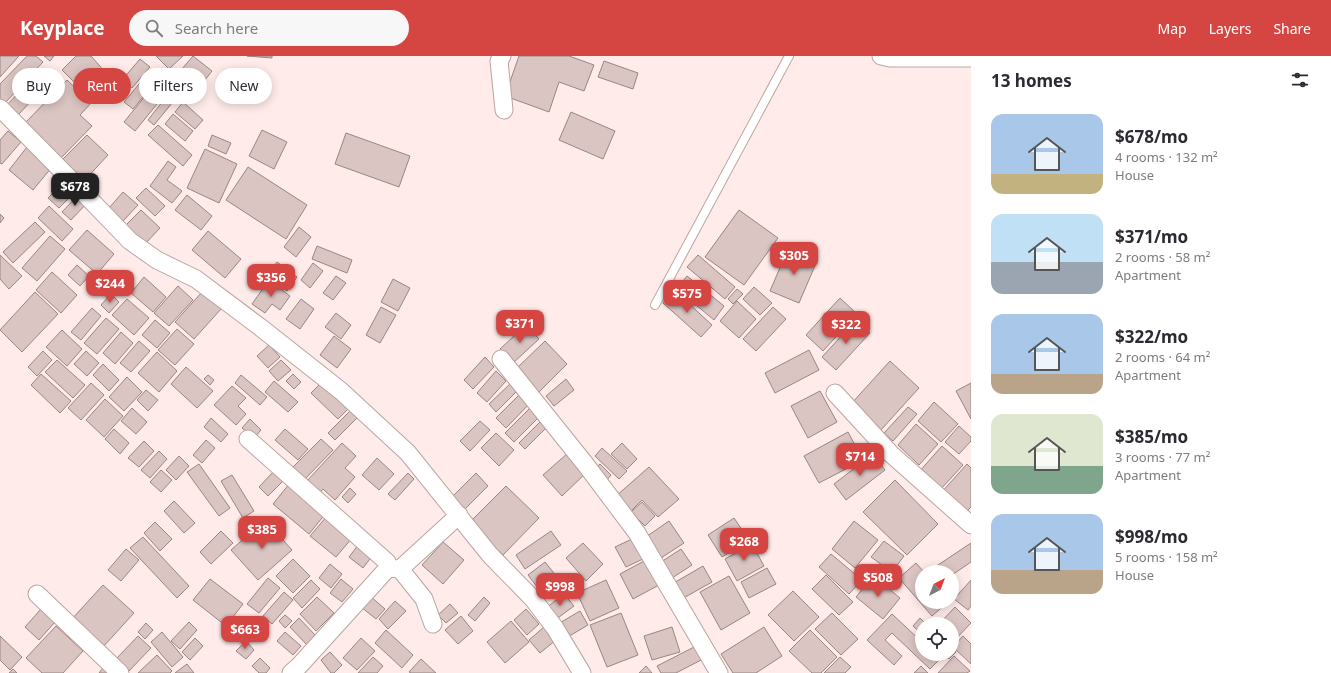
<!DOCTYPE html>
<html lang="en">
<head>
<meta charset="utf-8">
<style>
  body { margin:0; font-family:"Noto Sans",sans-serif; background:#f7f7f7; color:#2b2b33; height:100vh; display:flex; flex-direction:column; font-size:15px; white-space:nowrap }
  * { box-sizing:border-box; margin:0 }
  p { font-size:13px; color:#7c7c81 }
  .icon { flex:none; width:22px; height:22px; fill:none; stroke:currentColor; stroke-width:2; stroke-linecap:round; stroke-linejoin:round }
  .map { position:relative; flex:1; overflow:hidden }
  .panel { display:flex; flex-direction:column; background:#fff; width:360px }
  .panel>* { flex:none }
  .guide { position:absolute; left:12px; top:12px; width:380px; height:36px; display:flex; gap:8px }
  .needle { width:26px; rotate:42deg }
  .tools { position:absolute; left:915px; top:509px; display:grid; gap:8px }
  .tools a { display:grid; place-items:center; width:44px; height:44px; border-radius:50%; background:#fff; box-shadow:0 2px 10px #0003; font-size:20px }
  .price { position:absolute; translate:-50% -34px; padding:0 9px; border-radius:8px; background:#d54643; color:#fff; font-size:13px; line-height:26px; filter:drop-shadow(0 1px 2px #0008) }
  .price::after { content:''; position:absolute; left:50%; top:24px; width:12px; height:9px; margin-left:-6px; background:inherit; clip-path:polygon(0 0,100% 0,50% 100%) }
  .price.current { background:#222; color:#fff }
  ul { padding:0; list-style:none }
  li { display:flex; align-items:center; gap:12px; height:100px; padding:0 20px }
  li span { display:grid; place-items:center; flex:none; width:112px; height:80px; border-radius:12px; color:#555 }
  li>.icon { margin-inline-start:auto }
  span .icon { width:48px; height:48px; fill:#fffc; stroke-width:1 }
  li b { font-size:17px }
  h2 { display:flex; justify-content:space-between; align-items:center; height:48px; padding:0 20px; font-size:17px }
  .pill { padding:0 14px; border-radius:18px; background:#fff; box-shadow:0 2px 10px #0003; font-size:14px; line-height:36px }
  .pill.current { background:#d54643; color:#fff }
  header { display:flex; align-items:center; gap:24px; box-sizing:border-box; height:56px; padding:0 20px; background:#d54643; color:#fff }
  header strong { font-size:19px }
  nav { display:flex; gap:22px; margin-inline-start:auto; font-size:14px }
  .search { width:280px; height:36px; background:#f7f7f7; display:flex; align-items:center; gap:10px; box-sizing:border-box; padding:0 14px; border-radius:22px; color:#7c7c81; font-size:15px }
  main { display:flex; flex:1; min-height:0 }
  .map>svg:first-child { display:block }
  .building { fill:#dbc5c3; stroke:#998582 }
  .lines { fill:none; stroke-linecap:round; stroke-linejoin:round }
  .service-casing { stroke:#b9a4a1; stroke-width:10 }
  .minor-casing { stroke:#b9a4a1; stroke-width:19 }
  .service { stroke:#fff; stroke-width:8 }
  .minor { stroke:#fff; stroke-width:17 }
</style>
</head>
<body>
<header>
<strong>Keyplace</strong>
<div class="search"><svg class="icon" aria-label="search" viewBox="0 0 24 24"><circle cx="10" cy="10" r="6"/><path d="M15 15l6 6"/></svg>Search here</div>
<nav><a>Map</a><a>Layers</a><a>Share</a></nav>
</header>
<main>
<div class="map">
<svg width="971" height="617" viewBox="0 0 971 617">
  <rect width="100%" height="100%" fill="#ffecea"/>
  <!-- building -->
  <path class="building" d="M0,0H19L0,21Z
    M27,0H36L43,6L4,48L0,44V28Z
    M44,0H54L50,5Z
    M76,0H91L105,16L84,36L62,14Z
    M156,0H183L169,13Z
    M193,0L212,15L190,43L170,27Z
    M247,0H272V2Z
    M519,0H569L594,9L584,35L559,26L549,56L505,40Z
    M140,3L150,11L132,32L122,24Z
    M604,5L638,17L633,33L598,21Z
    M38,16L49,26L18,59L7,49Z
    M149,16L158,23L133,53L124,46Z
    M67,24L91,47L80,59L92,70L60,103L24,68Z
    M155,28L166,37L135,75L124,66Z
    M170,36L177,41L154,69L148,64Z
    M183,46L203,64L195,73L175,56Z
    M571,56L615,75L603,103L559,84Z
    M173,58L193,75L185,85L165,68Z
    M158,69L192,99L183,110L148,79Z
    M262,74L287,86L274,113L249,100Z
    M8,75L21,86L2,108L0,107V84Z
    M346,77L410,100L399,131L335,108Z
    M87,79L108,99L84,125L62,104Z
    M212,79L231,87L226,98L208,90Z
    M27,91L52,111L33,134L9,114Z
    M205,93L237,108L219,147L187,132Z
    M168,105L176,111L167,124L182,135L172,147L150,130Z
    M248,111L307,149L286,183L226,144Z
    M65,125L76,135L59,152L48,142Z
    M146,132L165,150L155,160L136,142Z
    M123,136L138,149L123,165L109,152Z
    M79,138L88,146L71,164L62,156Z
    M187,139L212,160L201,174L175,154Z
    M49,150L73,173L62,185L38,162Z
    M141,154L160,172L144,189L125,170Z
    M739,154L778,182L744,229L705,201Z
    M0,158L4,162L0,167Z
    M35,166L45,176L13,207L3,196Z
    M299,171L311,181L296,201L284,191Z
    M87,174L114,198L97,218L69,194Z
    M208,175L241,203L225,222L192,194Z
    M50,180L65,193L37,225L22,212Z
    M317,190L352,204L347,217L312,203Z
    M788,193L817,205L799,247L770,235Z
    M0,199L22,220L9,233L0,223Z
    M698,199L735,231L725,243L687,211Z
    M277,206L297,221L287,235L267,220Z
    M313,207L323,215L310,232L301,224Z
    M77,209L89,220L80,230L68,219Z
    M52,216L77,239L61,257L36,234Z
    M336,220L346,227L333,244L323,237Z
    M687,220L724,250L714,264L677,233Z
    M144,221L166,241L153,256L131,237Z
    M393,223L410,232L398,255L381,246Z
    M269,224L290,240L280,254L272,248L265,257L252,248Z
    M178,230L193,244L169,270L154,257Z
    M754,231L772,247L760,259L743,243Z
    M737,233L743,238L733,248L728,243Z
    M674,234L712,269L701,281L663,247Z
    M35,236L58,258L22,296L0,274Z
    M202,236L221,253L194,283L175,266Z
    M111,238L119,246L109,257L101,249Z
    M840,242L857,258L823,295L806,279Z
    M127,243L149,262L134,279L112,259Z
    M301,243L314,253L300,273L286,263Z
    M737,245L756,263L739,282L720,265Z
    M381,251L396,259L380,287L366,279Z
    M773,251L786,263L756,295L743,283Z
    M92,252L101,260L81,284L71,276Z
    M336,257L351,269L341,283L325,271Z
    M106,262L119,273L97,298L84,287Z
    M155,264L170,277L157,292L142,279Z
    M856,264L870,277L836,314L822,301Z
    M526,269L539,283L513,307L500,293Z
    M177,273L194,288L175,309L158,294Z
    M62,274L82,293L67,310L46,291Z
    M121,276L133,287L115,308L103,297Z
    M334,280L351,293L337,312L320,299Z
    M139,285L150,295L131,316L120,307Z
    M545,285L567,308L539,336L516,313Z
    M269,289L280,301L268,312L257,300Z
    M809,294L819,314L775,337L765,317Z
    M43,295L52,304L37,320L28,311Z
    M86,295L99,307L87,320L74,308Z
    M157,296L177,315L159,336L138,317Z
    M485,301L494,311L473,333L464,324Z
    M57,304L85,329L73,342L45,316Z
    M281,304L291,314L278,325L269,315Z
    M890,305L919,332L880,375L851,348Z
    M103,308L119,324L109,335L93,319Z
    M186,311L213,335L197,352L171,328Z
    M496,315L506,325L487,346L477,337Z
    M41,318L71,345L60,357L31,329Z
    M293,318L301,326L294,333L286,325Z
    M208,319L214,324L210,329L204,323Z
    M241,319L267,341L260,349L235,327Z
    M127,321L142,336L124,355L109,341Z
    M566,323L574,334L554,350L546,340Z
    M274,325L298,346L288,356L265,336Z
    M323,325L350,351L338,363L311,337Z
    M91,327L104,339L81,364L68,352Z
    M511,327L518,334L496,356L489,348Z
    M971,327V363L956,335Z
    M232,330L246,342L238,350L246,358L236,369L214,349Z
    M146,334L158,344L148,355L137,344Z
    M820,335L837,366L808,382L791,350Z
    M522,336L531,346L506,372L496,362Z
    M105,343L123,360L104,381L86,364Z
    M934,346L958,368L941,386L918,365Z
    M533,349L542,358L514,386L505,377Z
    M908,351L917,358L893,385L884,377Z
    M132,352L147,366L136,378L121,365Z
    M351,354L358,361L335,384L328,377Z
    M211,362L228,378L221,386L204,371Z
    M544,362L550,368L525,393L519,387Z
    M250,363L261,374L254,382L242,372Z
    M480,365L490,374L470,395L460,385Z
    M916,368L938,388L919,409L898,389Z
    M959,370L971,381V385L959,398L945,386Z
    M114,373L129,387L120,398L105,383Z
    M285,373L308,393L298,404L275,384Z
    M848,376L863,404L819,427L804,400Z
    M496,377L514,394L499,410L481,392Z
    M321,383L333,394L304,424L292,412Z
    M206,384L215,392L202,407L193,399Z
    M144,385L154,395L139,411L128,402Z
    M342,387L356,400L345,412L355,421L335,444L323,433L319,438L306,426Z
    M622,387L637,403L627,413L611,398Z
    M942,390L963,409L939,435L918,417Z
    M602,392L627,415L619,423L595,400Z
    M159,395L167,403L150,422L141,414Z
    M569,396L587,416L562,440L543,419Z
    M873,398L885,414L846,444L834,428Z
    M179,400L189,410L176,424L166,414Z
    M377,402L394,418L379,434L362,419Z
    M199,408L230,452L219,460L187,416Z
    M600,408L611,419L606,425L594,414Z
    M967,408L971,412V451L964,458L941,437Z
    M649,411L679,443L658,461L642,444L629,457L615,441Z
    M161,414L172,424L161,436L150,426Z
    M275,414L285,423L268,440L259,431Z
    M408,417L414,423L395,444L388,438Z
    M476,417L488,430L462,456L449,444Z
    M232,419L254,455L243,462L221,425Z
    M895,424L938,468L907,499L863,456Z
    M290,427L326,457L309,478L273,448Z
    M506,430L539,462L503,499L470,466Z
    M350,432L356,438L348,447L342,441Z
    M174,445L195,467L184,477L164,455Z
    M642,446L655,460L645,470L631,456Z
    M327,460L352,482L336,501L310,480Z
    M734,462L749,484L722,501L708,479Z
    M265,464L292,494L258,524L231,494Z
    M669,465L684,487L658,504L643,483Z
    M854,465L878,484L855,512L832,493Z
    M155,466L172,483L160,495L144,477Z
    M221,475L233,487L211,508L200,496Z
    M551,475L561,489L525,513L516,499Z
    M143,481L189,530L177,542L130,492Z
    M632,483L643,503L626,511L615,491Z
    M884,485L904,500L892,516L871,501Z
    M443,486L464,504L443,528L422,509Z
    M583,487L603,508L586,525L566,502Z
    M971,487V506L952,519V516H934L932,513Z
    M359,488L373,499L363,512L349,501Z
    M752,488L764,510L737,525L725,503Z
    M126,493L139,504L121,525L108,514Z
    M681,493L692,509L669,524L658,508Z
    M831,498L862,524L849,538L819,511Z
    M293,503L310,520L293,537L276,520Z
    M646,504L659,529L633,543L620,518Z
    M545,506L561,526L544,540L528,519Z
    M916,507L924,516H922V546H948L932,560L899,522Z
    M330,508L342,518L331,532L319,522Z
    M703,510L712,526L680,544L672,528Z
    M767,512L776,528L749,542L741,526Z
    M826,519L853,546L839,559L812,533Z
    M729,520L750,557L721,574L700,536Z
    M873,520L900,542L883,563L856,541Z
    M268,522L280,532L259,557L247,548Z
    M210,523L243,548L226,570L193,544Z
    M341,523L353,533L342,546L330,537Z
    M311,524L320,533L302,552L293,542Z
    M606,524L619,552L590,565L577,537Z
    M971,524V550L968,554L954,543Z
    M103,529L134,557L102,592L71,564Z
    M793,535L819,561L794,585L768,559Z
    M284,536L293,544L272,568L263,560Z
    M564,538L574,550L555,564L546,552Z
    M370,540L385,553L376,563L361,551Z
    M317,541L334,557L316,575L300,558Z
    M484,541L490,547L475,565L468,559Z
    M395,545L406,555L388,573L379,563Z
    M450,548L458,557L446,567L438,559Z
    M955,551L971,567L952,587V568H939Z
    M41,553L55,566L39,584L25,571Z
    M526,553L539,568L527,579L514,564Z
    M580,555L588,569L566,582L558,568Z
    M621,557L638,599L607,611L590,569Z
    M832,557L858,583L841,599L815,573Z
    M892,558L922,586V598H935L940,603L930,613L892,577L885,584L902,600L894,609L867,584Z
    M285,559L292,565L285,572L279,565Z
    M461,560L473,575L458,588L445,574Z
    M299,562L316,580L307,589L290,571Z
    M920,562L926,568H922V578L913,570Z
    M511,565L529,586L505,607L487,586Z
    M189,566L197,574L180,593L171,585Z
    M146,567L153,574L145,583L138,576Z
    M56,570L83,595L63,617H42L26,602Z
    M544,571L556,584L540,597L529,584Z
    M672,571L680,596L652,604L644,580Z
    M764,571L782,600L756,617H733L721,598Z
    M386,574L413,599L402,612L375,587Z
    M810,574L837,601L821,617H812L789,595Z
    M162,576L183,601L172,611L151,586Z
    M285,576L301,590L293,599L277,585Z
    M0,580L22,601L10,614L0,604Z
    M138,580L151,592L129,615L116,603Z
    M963,580L971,588V608L953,591Z
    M195,582L203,590L190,604L182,596Z
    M361,582L375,595L357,614L343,602Z
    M246,585L254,594L246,603L236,595Z
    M696,590L703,603L676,617H661L657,610Z
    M952,592L956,596L949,603L943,598H952Z
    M330,596L342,609L334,617H331L321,604Z
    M157,599L172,615L170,617H138Z
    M954,600L970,615L967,617H938Z
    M373,601L383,610L377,617H358Z
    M840,601L851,611L845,617H824Z
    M260,602L270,612L266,617H259L252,610Z
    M421,603L436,617H411L409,616Z
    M187,608L194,617H175Z
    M646,610L652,617H639Z
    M921,610L928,617H914Z
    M103,612L108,617H99Z
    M13,613L17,617H9Z"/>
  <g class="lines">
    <defs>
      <path id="service" d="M655,249L789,0"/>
      <path id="minor" d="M502,0L499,5L504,54
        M881,0L890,2H971
        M0,52L76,129L130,185L157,204L196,223L260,271L341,335L408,397L490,499L533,543L555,572L582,617
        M501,303L586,409L637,477L719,617
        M835,337L891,398L971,469
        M248,383L387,506L388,509V512L299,610L291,617
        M388,512L400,513L459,459
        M400,513L424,543L433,568
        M37,538L120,617"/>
    </defs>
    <!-- service casing -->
    <use href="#service" class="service-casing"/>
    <!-- minor casing -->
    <use href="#minor" class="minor-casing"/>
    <!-- service -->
    <use href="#service" class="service"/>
    <!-- minor -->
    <use href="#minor" class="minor"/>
  </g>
</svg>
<div class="tools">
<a><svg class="needle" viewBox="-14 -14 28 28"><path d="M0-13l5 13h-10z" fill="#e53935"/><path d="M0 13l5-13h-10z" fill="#7c7c81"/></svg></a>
<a><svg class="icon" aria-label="locate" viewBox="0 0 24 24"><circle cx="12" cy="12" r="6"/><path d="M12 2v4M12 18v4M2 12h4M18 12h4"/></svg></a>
</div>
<b class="price current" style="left:75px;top:151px">$678</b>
<b class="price" style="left:794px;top:220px">$305</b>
<b class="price" style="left:271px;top:242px">$356</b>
<b class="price" style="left:110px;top:248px">$244</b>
<b class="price" style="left:687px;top:258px">$575</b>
<b class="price" style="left:520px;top:288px">$371</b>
<b class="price" style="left:846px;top:289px">$322</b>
<b class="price" style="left:860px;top:421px">$714</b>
<b class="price" style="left:262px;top:494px">$385</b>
<b class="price" style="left:744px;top:506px">$268</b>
<b class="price" style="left:878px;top:542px">$508</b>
<b class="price" style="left:560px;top:551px">$998</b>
<b class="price" style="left:245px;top:594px">$663</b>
<div class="guide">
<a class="pill">Buy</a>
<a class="pill current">Rent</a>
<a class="pill">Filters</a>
<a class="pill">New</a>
</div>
</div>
<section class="panel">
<h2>13 homes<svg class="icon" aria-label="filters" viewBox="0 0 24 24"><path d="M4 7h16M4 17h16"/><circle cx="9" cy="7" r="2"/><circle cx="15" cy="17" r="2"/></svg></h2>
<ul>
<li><span style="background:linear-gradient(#a9c7e8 75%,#c2b280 0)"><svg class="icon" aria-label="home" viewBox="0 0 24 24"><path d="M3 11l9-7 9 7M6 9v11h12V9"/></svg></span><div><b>$678/mo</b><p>4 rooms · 132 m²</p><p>House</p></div></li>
<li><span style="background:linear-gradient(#bfe0f5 60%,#9aa5b1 0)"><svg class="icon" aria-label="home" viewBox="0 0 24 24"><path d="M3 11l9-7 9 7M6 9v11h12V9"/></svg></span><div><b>$371/mo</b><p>2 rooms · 58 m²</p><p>Apartment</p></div></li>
<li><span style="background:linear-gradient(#a9c7e8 75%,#b9a48a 0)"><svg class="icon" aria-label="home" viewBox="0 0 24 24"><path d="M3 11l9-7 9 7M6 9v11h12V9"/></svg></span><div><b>$322/mo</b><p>2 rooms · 64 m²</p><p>Apartment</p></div></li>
<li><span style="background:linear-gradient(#dfe7d0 65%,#7fa58c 0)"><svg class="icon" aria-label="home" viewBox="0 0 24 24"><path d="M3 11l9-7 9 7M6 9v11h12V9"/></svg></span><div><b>$385/mo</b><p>3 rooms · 77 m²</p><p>Apartment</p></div></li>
<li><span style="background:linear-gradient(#a9c7e8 70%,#b9a48a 0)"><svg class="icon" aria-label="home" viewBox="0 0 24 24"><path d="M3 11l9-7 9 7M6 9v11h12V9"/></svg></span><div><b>$998/mo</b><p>5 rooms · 158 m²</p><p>House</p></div></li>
</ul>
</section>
</main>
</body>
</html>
